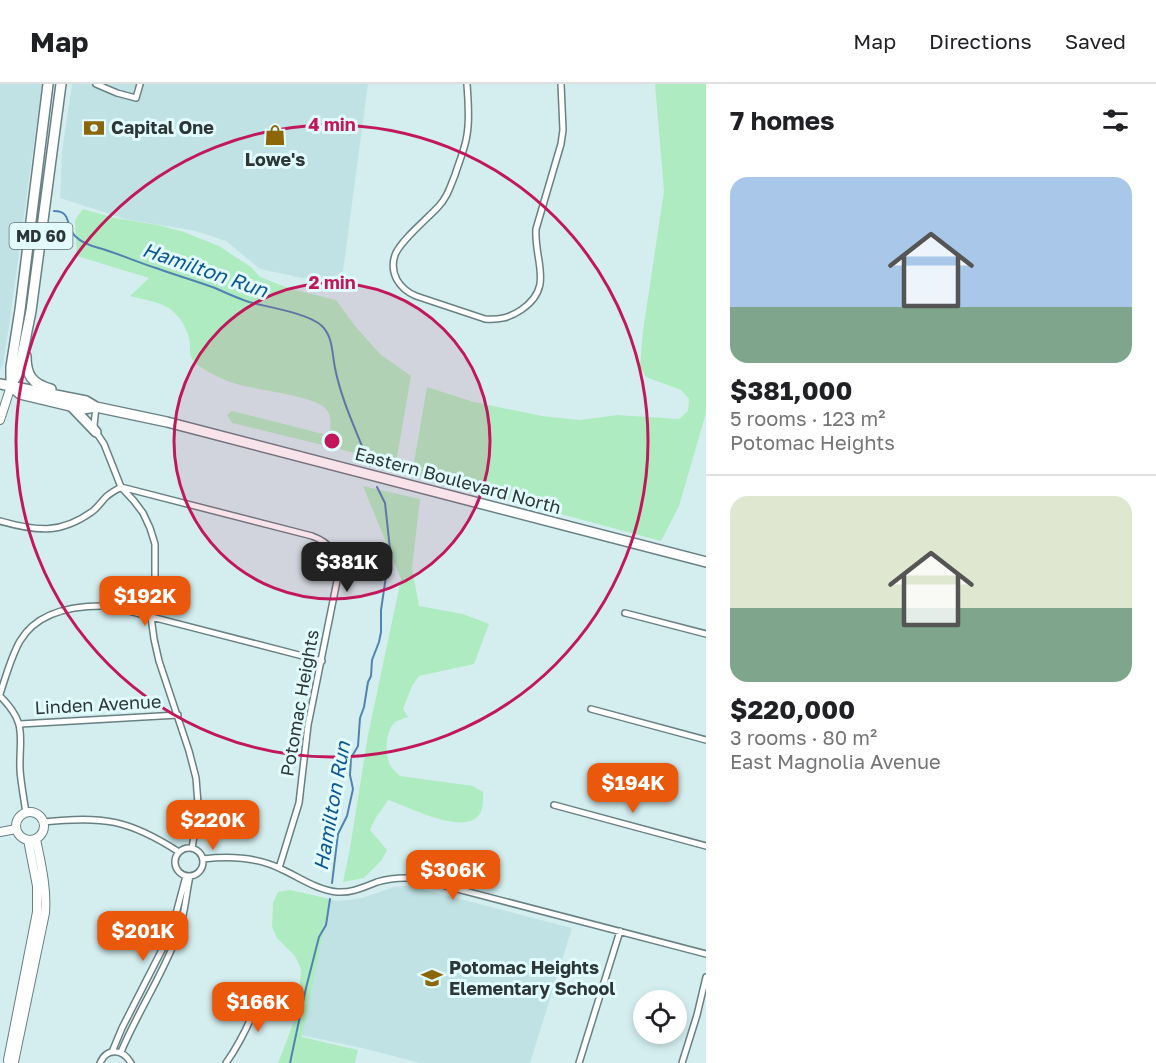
<!DOCTYPE html>
<html lang="en">
<head>
<meta charset="utf-8">
<style>
  body { margin:0; font-family:"Golos Text",sans-serif; background:#f6f6f6; color:#202124; height:100vh; display:flex; flex-direction:column; font-size:22px; white-space:nowrap }
  * { box-sizing:border-box; margin:0 }
  p { font-size:20px; color:#757577 }
  .icon { flex:none; width:33px; height:33px; fill:none; stroke:currentColor; stroke-width:2; stroke-linecap:round; stroke-linejoin:round }
  .map { position:relative; flex:1; overflow:hidden }
  .details { display:flex; flex-direction:column; background:#fff; width:450px }
  .details>* { flex:none }
  .buttons { position:absolute; left:633px; top:906px; display:grid; gap:12px }
  .buttons a { display:grid; place-items:center; width:54px; height:54px; border-radius:50%; background:#fff; box-shadow:0 3px 9px #0003; font-size:30px }
  .price { position:absolute; translate:-50% -51px; padding:0 14px; border-radius:12px; background:#ea580c; color:#fff; font-size:20px; line-height:39px; filter:drop-shadow(0 2px 3px #0008) }
  .price::after { content:''; position:absolute; left:50%; top:36px; width:18px; height:14px; margin-left:-9px; background:inherit; clip-path:polygon(0 0,100% 0,50% 100%) }
  .price.on { background:#222; color:#fff }
  ul { padding:0; list-style:none }
  li { display:grid; align-content:center; gap:12px; height:318px; padding:0 24px }
  li+li { border-top:2px solid #e0e0e0 }
  li span { display:grid; place-items:center; height:186px; border-radius:18px; color:#555 }
  li>.icon { margin-inline-start:auto }
  span .icon { width:108px; height:108px; fill:#fffc; stroke-width:1 }
  li b { font-size:26px }
  h2 { display:flex; justify-content:space-between; align-items:center; height:72px; padding:0 24px; font-size:26px }
  header { display:flex; align-items:center; gap:36px; box-sizing:border-box; height:84px; padding:0 30px; background:#fff; border-bottom:2px solid #e0e0e0 }
  header strong { font-size:28px }
  nav { display:flex; gap:33px; margin-inline-start:auto; font-size:21px }
  main { display:flex; flex:1; min-height:0 }
  .map>svg:first-child { display:block }
  .built { fill:#c0e2e4 }
  .green { fill:#afebc1 }
  .lines { fill:none; stroke-linecap:round; stroke-linejoin:round }
  .stream { stroke:#5183b0; stroke-width:2 }
  .street-casing { stroke:#698082; stroke-width:8 }
  .secondary-casing { stroke:#698082; stroke-width:10 }
  .primary-casing { stroke:#698082; stroke-width:12 }
  .street { stroke:#fff; stroke-width:5 }
  .secondary { stroke:#fff; stroke-width:8 }
  .primary { stroke:#fff; stroke-width:9 }
  .ring { fill:none; stroke:#c2185b; stroke-width:3 }
  .labels { text-anchor:middle; stroke-width:6; stroke-linejoin:round; paint-order:stroke }
  .shield { fill:#e2fbfd; stroke:#637273; stroke-width:1.5 }
  .shield-label { font-size:16px; font-weight:bold; fill:#2d3738 }
  .poi-label { font-size:18px; font-weight:bold; fill:#2d3738; stroke:#e2fbfd; text-anchor:start }
  .street-label { font-size:18px; fill:#2d3738; stroke:#e2fbfd }
  .water-label { font-size:20px; font-style:italic; fill:#0c5692; stroke:#e2fbfd }
  .centre { fill:#c2185b; stroke:#e2fbfd; stroke-width:3 }
  .ring-label { font-size:18px; text-anchor:middle; font-weight:bold; fill:#c2185b; stroke:#e2fbfd; stroke-width:6; stroke-linejoin:round; paint-order:stroke }
</style>
</head>
<body>
<header>
<strong>Map</strong>
<nav><a>Map</a><a>Directions</a><a>Saved</a></nav>
</header>
<main>
<div class="map">
<svg width="706" height="979" viewBox="0 0 706 979">
  <rect width="100%" height="100%" fill="#d4eef0"/>
  <!-- built -->
  <path class="built" d="M0,0H42L9,242L3,281L0,286Z
    M72,0H368L341,202L260,185L226,157L196,147L125,135L60,114L62,67Z
    M406,802L418,804L572,844L530,979H421L362,964L296,950L319,853L326,841L330,815L336,817L348,816L362,814L394,803Z"/>
  <!-- green -->
  <path class="green" d="M655,0H706V329L679,422L661,457L412,390L427,303L474,318L542,332L580,336L617,331L679,335L688,327L689,315L681,306L646,293L640,283L643,247L664,107Z
    M83,125L115,134L158,141L184,148L219,162L251,183L260,193L291,205L336,216L355,242L380,270L411,292L396,379L232,339L227,331L232,327L323,350L330,346C331,339 331,331 326,325C314,311 253,306 233,299C222,295 196,284 191,273C190,269 190,263 190,259C188,245 179,229 165,222C155,217 141,215 130,212L149,194L77,172L75,136Z
    M363,402L420,415L412,484L419,522L463,530L489,540L474,580L419,592L412,602L403,625L408,633C403,635 398,636 394,639C385,649 385,669 390,681C392,685 396,688 400,692L473,702L483,708C483,715 484,725 479,731C462,752 408,722 388,716L375,735L370,746L387,766L381,777L364,794L343,798L350,764L368,651L401,495Z
    M290,806L330,815L302,953L358,966L355,979H278L298,927L301,885L295,872L277,854L272,843L273,819L278,808Z"/>
  <g class="lines">
    <!-- stream -->
    <path class="stream" d="M54,127C72,127 65,142 75,152C81,158 91,162 99,164C120,170 139,179 159,185C178,192 196,197 215,204C226,209 237,214 249,218C267,223 308,229 322,242C333,253 332,269 335,284C342,319 358,350 370,382
      M332,799L338,750L347,732L353,705L350,691L351,674L358,662L360,634L364,623L368,598L371,592L372,576L379,558L381,548V526L390,465L385,419L377,403
      M290,979L306,904L319,853L326,841L330,815"/>
    <defs>
      <path id="street" d="M96,0L117,9L136,14L140,0
        M467,0C468,17 470,34 467,51C465,65 459,78 455,91C450,103 447,114 438,123C427,135 400,157 395,171C389,189 399,205 416,212L485,235C499,236 509,234 521,226C555,203 534,178 536,145L561,60L563,46L561,0
        M96,323L94,341L96,348L104,360L121,403L134,417L143,429L150,444L155,460V492L151,515V533L154,555L159,577L189,667L196,694L198,720L196,740L192,764
        M121,403L312,452C331,459 340,471 338,492L308,641L299,719L279,784
        M0,437C36,447 60,451 93,427C98,423 101,418 106,413C110,409 116,406 121,403
        M625,529L706,550
        M0,610C6,592 11,573 20,557C38,526 77,521 109,522L322,577
        M0,612C28,640 19,651 20,686C21,700 24,715 26,729
        M591,625L706,656
        M20,640L178,631
        M554,721L706,762
        M43,738C103,732 128,735 179,768
        M175 778a14 14 0 1 1 28 0a14 14 0 1 1-28 0Z
        M203,775C229,772 257,773 281,785C299,793 317,806 337,808C352,809 364,803 377,798C391,794 404,793 419,795L706,870
        M112,968L122,944L168,854L173,841L186,792
        M121,968C138,927 164,889 179,847C185,830 186,810 190,792
        M100,979C107,963 123,965 131,979
        M226,979C243,955 253,932 263,904
        M579,979L620,847
        M682,979L697,931L706,893"/>
      <path id="secondary" d="M0,336L11,302
        M16 742a14 14 0 1 1 28 0a14 14 0 1 1-28 0Z
        M0,748L16,745
        M8,976L37,828V802L28,756
        M14,978L45,829C47,804 41,780 36,755"/>
      <path id="primary" d="M26,272C26,291 32,300 51,305
        M0,300L86,317L96,323L167,338L706,478
        M11,300V283L20,226L48,0
        M11,302L19,287L31,227L61,0
        M13,304L20,310L83,325L96,323
        M72,323L96,348"/>
    </defs>
    <!-- street casing -->
    <use href="#street" class="street-casing"/>
    <!-- secondary casing -->
    <use href="#secondary" class="secondary-casing"/>
    <!-- primary casing -->
    <use href="#primary" class="primary-casing"/>
    <!-- street -->
    <use href="#street" class="street"/>
    <!-- secondary -->
    <use href="#secondary" class="secondary"/>
    <!-- primary -->
    <use href="#primary" class="primary"/>
  </g>
  <!-- distance rings -->
  <circle cx="332" cy="357" r="158" fill="#c2185b" fill-opacity=".12"/>
  <g class="ring">
    <circle cx="332" cy="357" r="158"/>
    <circle cx="332" cy="357" r="316"/>
  </g>
  <!-- icons -->
  <defs>
    <symbol id="bank-bare" viewBox="-9 -9 18 18"><path d="M-6-4H6V4H-6ZM0-2.3a2.3 2.3 0 1 0 0 4.6a2.3 2.3 0 1 0 0-4.6Z" fill="#8c6607" stroke="#e2fbfd" stroke-width="2.5" paint-order="stroke"/></symbol>
    <symbol id="shop-bare" viewBox="-9 -9 18 18"><path d="M-5-2.5h2.3a2.7 3.5 0 0 1 5.4 0H5L5.5 6h-11ZM-1.5-2.5h3a1.5 2.3 0 0 0-3 0Z" fill="#8c6607" stroke="#e2fbfd" stroke-width="2.5" paint-order="stroke"/></symbol>
    <symbol id="school-bare" viewBox="-9 -9 18 18"><path d="M0-5L7-2L0 1L-7-2ZM-4 1L0 2.5L4 1V4Q0 6-4 4Z" fill="#8c6607" stroke="#e2fbfd" stroke-width="2.5" paint-order="stroke"/></symbol>
  </defs>
  <g fill-rule="evenodd">
    <use href="#bank-bare" x="79" y="29" width="30" height="30"/>
    <use href="#shop-bare" x="260" y="36" width="30" height="30"/>
    <use href="#school-bare" x="417" y="879" width="30" height="30"/>
  </g>
  <g class="labels">
    <!-- shield labels -->
    <rect class="shield" x="9.5" y="139" width="63" height="26" rx="4.5"/>
    <g class="shield-label">
      <text x="41" y="158">MD 60</text>
    </g>
    <!-- poi labels -->
    <g class="poi-label">
      <text x="111" y="50">Capital One</text>
      <text x="275" y="82" text-anchor="middle">Lowe's</text>
      <text x="449" y="890">Potomac Heights<tspan x="449" dy="21">Elementary School</tspan></text>
    </g>
    <!-- street labels -->
    <g class="street-label">
      <text transform="translate(458 397) rotate(15)" y="6">Eastern Boulevard North</text>
      <text transform="translate(300 619) rotate(-80)" y="6">Potomac Heights</text>
      <text transform="translate(98 621) rotate(-3)" y="6">Linden Avenue</text>
    </g>
    <!-- water labels -->
    <g class="water-label">
      <text transform="translate(205 186) rotate(19)" y="7">Hamilton Run</text>
      <text transform="translate(332 722) rotate(-80)" y="7">Hamilton Run</text>
    </g>
  </g>
  <circle cx="332" cy="357" r="9" class="centre"/>
  <g class="ring-label">
    <text x="332" y="47">4 min</text>
    <text x="332" y="205">2 min</text>
  </g>
</svg>
<div class="buttons">
<a><svg class="icon" aria-label="locate" viewBox="0 0 24 24"><circle cx="12" cy="12" r="6"/><path d="M12 2v4M12 18v4M2 12h4M18 12h4"/></svg></a>
</div>
<b class="price on" style="left:347px;top:509px">$381K</b>
<b class="price" style="left:145px;top:543px">$192K</b>
<b class="price" style="left:633px;top:730px">$194K</b>
<b class="price" style="left:213px;top:767px">$220K</b>
<b class="price" style="left:453px;top:817px">$306K</b>
<b class="price" style="left:143px;top:878px">$201K</b>
<b class="price" style="left:258px;top:949px">$166K</b>
</div>
<section class="details">
<h2>7 homes<svg class="icon" aria-label="filters" viewBox="0 0 24 24"><path d="M4 7h16M4 17h16"/><circle cx="9" cy="7" r="2"/><circle cx="15" cy="17" r="2"/></svg></h2>
<ul>
<li><span style="background:linear-gradient(#a9c7e8 70%,#7fa58c 0)"><svg class="icon" aria-label="home" viewBox="0 0 24 24"><path d="M3 11l9-7 9 7M6 9v11h12V9"/></svg></span><div><b>$381,000</b><p>5 rooms · 123 m²</p><p>Potomac Heights</p></div></li>
<li><span style="background:linear-gradient(#dfe7d0 60%,#7fa58c 0)"><svg class="icon" aria-label="home" viewBox="0 0 24 24"><path d="M3 11l9-7 9 7M6 9v11h12V9"/></svg></span><div><b>$220,000</b><p>3 rooms · 80 m²</p><p>East Magnolia Avenue</p></div></li>
</ul>
</section>
</main>
</body>
</html>
